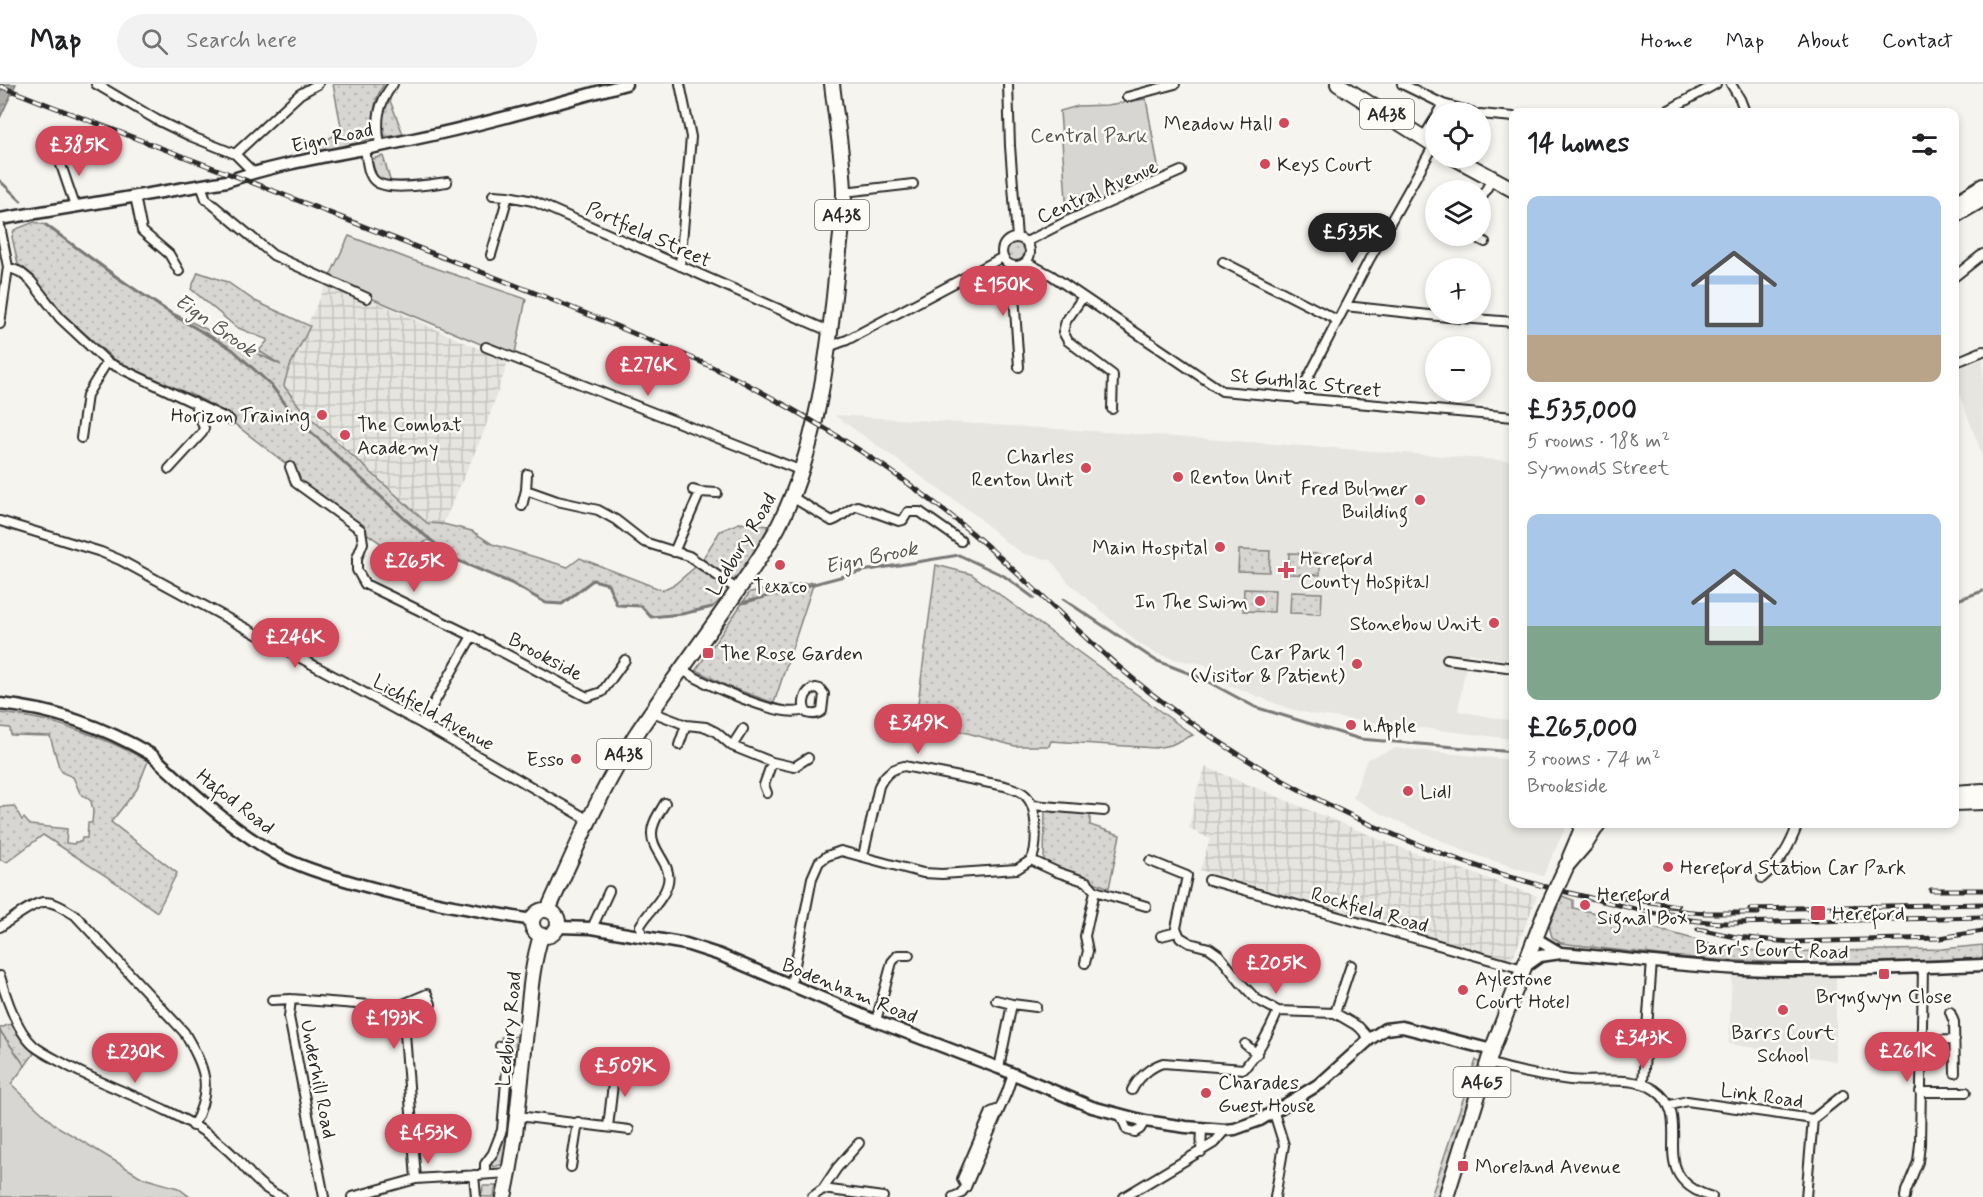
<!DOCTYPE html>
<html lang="en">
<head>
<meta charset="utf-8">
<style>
  body { margin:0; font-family:Mynerve,sans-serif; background:#f2f2f2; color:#202124; height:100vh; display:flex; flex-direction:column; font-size:22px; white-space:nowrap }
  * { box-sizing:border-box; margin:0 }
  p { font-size:20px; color:#757577 }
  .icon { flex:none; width:33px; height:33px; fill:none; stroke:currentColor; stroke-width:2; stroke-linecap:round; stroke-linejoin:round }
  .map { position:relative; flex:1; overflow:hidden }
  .sheet { position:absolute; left:1509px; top:24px; width:450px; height:720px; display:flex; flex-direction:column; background:#fff; border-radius:12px; box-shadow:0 3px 9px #0003 }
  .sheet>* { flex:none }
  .controls { position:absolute; left:1425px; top:18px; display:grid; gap:12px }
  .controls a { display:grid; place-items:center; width:66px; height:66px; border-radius:50%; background:#fff; box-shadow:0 3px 9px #0003; font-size:30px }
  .price { position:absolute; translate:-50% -51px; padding:0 14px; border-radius:21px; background:#d1495b; color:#fff; font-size:20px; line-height:39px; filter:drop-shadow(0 2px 3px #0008) }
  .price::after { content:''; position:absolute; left:50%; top:36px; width:18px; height:14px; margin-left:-9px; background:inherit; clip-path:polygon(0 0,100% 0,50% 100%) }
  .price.on { background:#222; color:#fff }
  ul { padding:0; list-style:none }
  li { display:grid; align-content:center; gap:12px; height:318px; padding:0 18px }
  li span { display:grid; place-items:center; height:186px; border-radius:12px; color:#555 }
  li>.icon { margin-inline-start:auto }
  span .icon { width:108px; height:108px; fill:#fffc; stroke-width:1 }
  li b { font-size:26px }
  h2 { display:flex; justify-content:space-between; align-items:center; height:72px; padding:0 18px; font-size:26px }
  header { display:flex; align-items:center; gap:36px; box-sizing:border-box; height:84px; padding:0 30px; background:#fff; border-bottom:2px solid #e0e0e0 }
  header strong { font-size:28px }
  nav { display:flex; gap:33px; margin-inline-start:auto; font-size:21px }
  .search { width:420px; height:54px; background:#f2f2f2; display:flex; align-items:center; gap:15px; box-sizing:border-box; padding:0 21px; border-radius:33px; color:#757577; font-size:22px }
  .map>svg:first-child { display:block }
  .built { fill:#e6e5e0 }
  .industrial { fill:url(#industrial-grid) }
  .grass { fill:url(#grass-dots); stroke:#81807e; stroke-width:1.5 }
  .park { fill:#d7d6d2; stroke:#81807e; stroke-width:1.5 }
  .water { fill:url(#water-waves); stroke:#797877; stroke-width:1.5 }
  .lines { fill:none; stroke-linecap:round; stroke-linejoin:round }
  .stream { stroke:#797877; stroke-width:3 }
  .street-casing { stroke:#2b2b2b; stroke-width:12 }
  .secondary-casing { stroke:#2b2b2b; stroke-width:15 }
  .highway-casing { stroke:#2b2b2b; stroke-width:18 }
  .street { stroke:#fdfcf7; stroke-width:8 }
  .secondary { stroke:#fdfcf7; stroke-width:10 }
  .highway { stroke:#fdfcf7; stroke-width:14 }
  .rail-casing { stroke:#2b2b2b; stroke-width:5 }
  .rail { stroke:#fdfcf7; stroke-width:3; stroke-dasharray:9; stroke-linecap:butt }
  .highway-bridge-casing { stroke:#2b2b2b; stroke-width:18; stroke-linecap:butt }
  .highway-bridge { stroke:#fdfcf7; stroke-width:14 }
  .poi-dot { fill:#d1495b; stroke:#fdfcf7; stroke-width:2 }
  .labels { text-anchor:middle; stroke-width:5; stroke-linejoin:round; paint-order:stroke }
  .shield { fill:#fdfcf7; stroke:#6a6a68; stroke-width:1.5 }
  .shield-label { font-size:18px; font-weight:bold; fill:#2b2b2b }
  .poi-label { font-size:20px; fill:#2b2b2b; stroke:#fdfcf7; text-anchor:start }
  .park-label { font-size:20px; fill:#565655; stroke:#fdfcf7 }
  .street-label { font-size:20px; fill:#2b2b2b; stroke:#fdfcf7 }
  .water-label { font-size:21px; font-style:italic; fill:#585857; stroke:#fdfcf7 }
</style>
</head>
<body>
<header>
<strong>Map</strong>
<div class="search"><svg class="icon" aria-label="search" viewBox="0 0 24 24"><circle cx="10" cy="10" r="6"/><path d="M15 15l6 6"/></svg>Search here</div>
<nav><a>Home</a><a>Map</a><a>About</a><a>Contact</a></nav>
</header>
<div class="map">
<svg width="1983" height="1113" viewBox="0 0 1983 1113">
  <defs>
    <pattern id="industrial-grid" width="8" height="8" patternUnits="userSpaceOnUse" patternTransform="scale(1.5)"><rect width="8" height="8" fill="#e6e5e0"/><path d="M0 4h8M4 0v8" fill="none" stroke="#c5c5c0"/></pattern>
    <pattern id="grass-dots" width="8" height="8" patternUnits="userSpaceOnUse" patternTransform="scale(1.5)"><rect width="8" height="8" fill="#d7d6d2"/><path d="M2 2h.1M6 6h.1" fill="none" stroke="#b9b8b4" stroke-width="1.8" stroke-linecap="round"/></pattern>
    <pattern id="water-waves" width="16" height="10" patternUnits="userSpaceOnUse" patternTransform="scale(1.5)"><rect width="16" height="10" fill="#adaca9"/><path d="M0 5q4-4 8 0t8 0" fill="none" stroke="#8d8c8a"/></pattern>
  </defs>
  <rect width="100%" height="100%" fill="#f5f4ef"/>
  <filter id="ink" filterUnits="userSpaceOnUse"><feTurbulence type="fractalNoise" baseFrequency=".0167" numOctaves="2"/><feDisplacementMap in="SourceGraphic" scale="12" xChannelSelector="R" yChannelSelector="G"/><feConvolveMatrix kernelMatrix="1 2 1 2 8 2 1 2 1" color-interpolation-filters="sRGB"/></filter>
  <g filter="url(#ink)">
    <!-- built -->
    <path class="built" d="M1983,275V373L1955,299L1954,288L1968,280Z
      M834,331L1107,348L1513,377V577L1468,569L1458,627L1513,637V655L1347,635L1312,630L1287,624L1220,597L1212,592L1209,584L1204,580L1178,576L1155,569L1137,558L1067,497L1051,476L1024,470L1007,459L977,432Z
      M1396,664L1513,676L1514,740H1567L1543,792L1469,769L1382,730L1353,714L1367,675Z
      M1732,891L1836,893V977L1729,960Z"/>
    <!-- industrial -->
    <path class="industrial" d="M328,196L508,278L483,350L443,440L427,439L402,418L303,327L284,302L287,285Z
      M1206,683L1396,762L1537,812L1513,874L1506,875L1200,786L1210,755L1189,744L1197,706Z"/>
    <!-- grass -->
    <path class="grass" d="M333,0H384C372,18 374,34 371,54L362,58L319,67L317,61L342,47Z
      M389,14L403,50L386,53C378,40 384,26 389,14Z
      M383,72L391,99C378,97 374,92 370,80L372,75Z
      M34,138L46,141L160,223L281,281L259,267L268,256L236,243L191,205L198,188L227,198L255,217L310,242C301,262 288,280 284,302L303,327L427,439L443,440L472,447L492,460L568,483L580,474L662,506L675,500L700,479L720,447L739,439L769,442C760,459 727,514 712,523C700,529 665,531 651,533L641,522L617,521L608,500L593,496L562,520L546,519L511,499L454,475L430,455L400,473L296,399L290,383L205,317L116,277L60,227L30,189L18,180L12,153L14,146Z
      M1002 168a14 14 0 1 1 28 0a14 14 0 1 1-28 0Z
      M1239,466L1270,467L1269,488L1238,487Z
      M1289,469L1320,470V491L1288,490Z
      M936,481L971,490L1193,651L1171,661L1155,664L1051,657L1049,662H1015L916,635Z
      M814,498L774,619L727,602L696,586L750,508Z
      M1244,505L1275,506L1274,528L1243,527Z
      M1291,508L1322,509L1321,530L1290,529Z
      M0,629C52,634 102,652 148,677L137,705L111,738L177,789L157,828L123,803L43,751L7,778L0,776V723L14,722L22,736L24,734L30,741L67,745L66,759L74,760L75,758H81L82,754H87L88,739H92L93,727L91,717L80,709L73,693L63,689L59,683L50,652L11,651L10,644L0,643Z
      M1045,727L1090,729V741L1120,751L1109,804L1044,778Z
      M1562,812L1573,816V824L1614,833L1715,861L1766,868L1942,865L1983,861V874C1912,877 1841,880 1769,878C1700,877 1630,868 1561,859L1552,853L1549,842Z
      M427,910L431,920L404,936L396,923Z
      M11,940L22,956L35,968L25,982L0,947V944Z
      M521,952L504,1080L493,1083L491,1080L504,1047L510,973L502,959L501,953Z
      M1476,976L1481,980L1477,994L1438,1113H1431Z
      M483,1102H496L494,1113H481Z"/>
    <!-- park -->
    <path class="park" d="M1146,15L1160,93L1067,130L1060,27L1078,22L1107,21Z
      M349,152L409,175L526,215L514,274L328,196Z
      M0,947L25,982L11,1000L55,1041L143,1094L178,1104L190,1113H0Z"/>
    <!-- water -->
    <path class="water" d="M0,0H16L0,34Z"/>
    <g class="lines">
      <!-- stream -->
      <path class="stream" d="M0,97L21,117
        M46,141L115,192L178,234L232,265L271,301L296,334L406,436L454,475L511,499L546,519L562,520L593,496L608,500L617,521L641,522L651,533L682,530L712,523
        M1063,515L1155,576L1201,594L1255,623L1360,655L1514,668
        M1954,517L1983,507
        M742,519L863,487L959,471L1004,492L1034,514"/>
      <defs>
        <path id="street" d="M96,0L157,36L190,52L235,70L253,88
          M1008,0L1010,62L1017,154
          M1402,0L1443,20L1472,28
          M1731,0L1740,15L1745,28
          M1127,13L1175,0
          M1438,28L1443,20
          M1665,28L1716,0
          M1480,30L1514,33
          M1423,54L1436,33
          M380,62C376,37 377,21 393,0
          M365,65C367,75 367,90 375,97C388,108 431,100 447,98
          M235,70L300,10L318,0
          M58,72L75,122
          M201,101L206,115L273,171L367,214
          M844,108L913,100
          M493,111L508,112
          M135,112L142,147L169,170L179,187
          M1480,116L1492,95
          M0,142L8,183L0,240
          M1473,152L1485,158
          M1002 168a14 14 0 1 1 28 0a14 14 0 1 1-28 0Z
          M1026,158L1065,138L1181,87
          M491,171L508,112L533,117L831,248
          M1026,178L1051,191L1222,307L1514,333
          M1223,178L1337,236
          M680,182L691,53L680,0
          M1012,182L1019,283
          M8,183L20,188L31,197L60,234L107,278L230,336
          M1954,193L1983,170
          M1083,213L1066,237L1063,248L1068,257L1113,291L1112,325
          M1345,222L1448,233L1514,238
          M486,263L802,387
          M828,263L847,256L1003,173
          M1954,279L1983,267
          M1297,315L1369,176L1434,61
          M81,354L87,311L107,278
          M290,383L296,399L361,446L363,459L357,474V486L365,500L472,552L422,640
          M169,385L202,349L204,344L194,318
          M527,390L526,406L557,417L598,426L616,436L644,458L689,472L738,506
          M693,406L700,408L717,409
          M792,413L832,437C842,434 847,425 857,422L899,437L903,436L908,428H920L961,457
          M522,422L526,406
          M0,437L101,468L120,476L422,640L589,736
          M674,468L700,408
          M472,552L587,613L602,608L625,576
          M1447,575L1514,584
          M682,586C704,599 781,636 804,626
          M816,604L820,605L824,610L822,627C817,631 813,631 807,629C801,621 804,606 816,604Z
          M652,628L686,641L706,643L716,648L732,662L772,678L794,683L808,674
          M679,661L686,641
          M732,662L743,645
          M767,709L764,701L772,678
          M1032,721L1104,727
          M863,772L879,702C885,690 891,685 904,682L1005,702C1014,705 1024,707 1029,716C1037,727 1038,765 1031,776
          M1150,777L1187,792L1176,844L1180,853L1190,859L1209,864L1219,871L1241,899L1256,915L1278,927L1335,929L1359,943L1370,955
          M1762,794C1782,776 1789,764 1798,740
          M1209,796L1523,885
          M0,843C11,836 31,820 43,818C55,817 66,826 75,831L184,948C205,984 214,1003 193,1042
          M592,844L609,807
          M1161,852L1177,848
          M642,853L640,842C648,828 665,814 668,798C672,780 651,767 652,749C652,738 660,728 665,719
          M1085,879L1088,867L1085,852L1095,807
          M0,892C6,914 17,947 34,962C44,970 58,976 70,983C113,1006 167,1022 206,1049C216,1056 226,1064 234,1072C249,1088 261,1105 282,1113
          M791,901L812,794L819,778L827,772L841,767L923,789L942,790L1017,785L1031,776L1057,788L1087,798L1095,807L1146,822
          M291,915L289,933L324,1113
          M272,916L291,915L396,923L404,936L416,1095
          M996,916L1012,920
          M396,923L427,910L431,920L429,923L404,936
          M1950,928L1954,938L1955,989
          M1335,929L1351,881
          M876,937L892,878L898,871H909
          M1921,957L1955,956
          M1245,960L1257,970
          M1876,971L1920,974
          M1488,979C1514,987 1543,993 1570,996C1595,999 1634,991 1655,1006C1698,1036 1641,1091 1712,1113
          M999,984L1012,920L1036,923
          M1643,998L1652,877
          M1132,1006C1138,994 1150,983 1163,979L1244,985C1259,967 1269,949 1278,927
          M1920,1008H1966
          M1671,1021L1687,1017L1813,1035
          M1274,1029L1284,1061L1275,1113
          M518,1032L629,1046
          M1121,1032L1127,1046L1135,1048L1140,1045L1145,1037
          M608,1043L615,983
          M1201,1068L1202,1044
          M571,1083L578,1038
          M485,1090V1080L493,1069L502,1046L508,973L500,962
          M474,1091L476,1113
          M966,1103L962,1095L991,1028L999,1025
          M823,1105L837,1084L859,1059
          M352,1113L416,1095L509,1089
          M812,1113L823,1105L883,1113
          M953,1113L960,1110L966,1103L1007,1008L1013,990
          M1124,1113L1214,1059L1225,1046
          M1806,1113L1813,1035L1843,1011
          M1905,1113L1906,1107L1918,1078L1920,1060L1923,883"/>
        <path id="secondary" d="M0,135L227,97C286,77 349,69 409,56C482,41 554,20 626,0
          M0,620C53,625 106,644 152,671C191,707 230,744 276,770C298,782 321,789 345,796C406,815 469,825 532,836
          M558,843L592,844L686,860L720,871L876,937L999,984L1092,1023L1145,1037L1186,1043L1225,1046L1235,1045L1260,1036L1321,999L1370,955L1385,945L1402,943L1492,966
          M1535,854L1560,869
          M1523,884L1540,872L1561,869C1621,874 1682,882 1742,885C1822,888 1903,884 1983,881"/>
        <path id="highway" d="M1338,0L1436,62
          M1455,74L1514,106
          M1954,120L1983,102
          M1954,132L1983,115
          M1954,709L1983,707
          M1954,719L1983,718
          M1570,773L1584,740
          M1567,781L1586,759L1598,740
          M532 839a13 13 0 1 1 26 0a13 13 0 1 1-26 0Z
          M548,826C575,767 600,707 635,652C664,608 696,566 726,523C744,497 763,471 778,443C816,369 828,276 836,193C839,165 844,136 844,108C843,72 836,36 832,0
          M504,1113C517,1056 520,997 527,939C530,910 532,880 541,852
          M1446,1113L1492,966L1545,829"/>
      </defs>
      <!-- street casing -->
      <use href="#street" class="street-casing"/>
      <!-- secondary casing -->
      <use href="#secondary" class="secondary-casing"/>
      <!-- highway casing -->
      <use href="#highway" class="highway-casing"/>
      <!-- street -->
      <use href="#street" class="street"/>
      <!-- secondary -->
      <use href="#secondary" class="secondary"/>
      <!-- highway -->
      <use href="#highway" class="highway"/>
      <defs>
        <path id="rail" d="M0,2C73,31 146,58 219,86C296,115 371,146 447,175C514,200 581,227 647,255C683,270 720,285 754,304C828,344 901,390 966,444C1029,496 1084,557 1148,607C1275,706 1423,774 1578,811C1630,823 1678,839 1732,839L1983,833
          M1931,806H1983
          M1615,813L1678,822
          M1750,825L1983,820
          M1668,826L1705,829H1758
          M1698,845L1736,853L1791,858L1940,854L1983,847"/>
      </defs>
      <!-- rail casing -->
      <use href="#rail" class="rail-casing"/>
      <!-- rail -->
      <use href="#rail" class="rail"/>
      <defs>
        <path id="highway-bridge" d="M1545,829L1567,781"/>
      </defs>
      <!-- highway-bridge casing -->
      <use href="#highway-bridge" class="highway-bridge-casing"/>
      <!-- highway-bridge -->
      <use href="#highway-bridge" class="highway-bridge"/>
    </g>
  </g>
  <!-- markers -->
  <g class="poi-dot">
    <circle cx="1284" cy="39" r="6"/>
    <circle cx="1265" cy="80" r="6"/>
    <circle cx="322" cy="331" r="6"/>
    <circle cx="345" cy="351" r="6"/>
    <circle cx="1086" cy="384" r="6"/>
    <circle cx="1178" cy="393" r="6"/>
    <circle cx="1420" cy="416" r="6"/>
    <circle cx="1220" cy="463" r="6"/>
    <circle cx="780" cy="481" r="6"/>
    <path d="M1283 477h6v6h6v6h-6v6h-6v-6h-6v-6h6z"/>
    <circle cx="1260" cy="517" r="6"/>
    <circle cx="1494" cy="539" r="6"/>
    <rect x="702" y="563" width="12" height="12" rx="3"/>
    <circle cx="1357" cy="580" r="6"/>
    <circle cx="1351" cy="641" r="6"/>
    <circle cx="576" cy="675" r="6"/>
    <circle cx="1408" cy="707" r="6"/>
    <circle cx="1668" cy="783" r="6"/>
    <circle cx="1585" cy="821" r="6"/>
    <rect x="1810" y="821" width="16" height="16" rx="3"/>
    <rect x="1878" y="884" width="12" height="12" rx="3"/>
    <circle cx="1463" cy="906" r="6"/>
    <circle cx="1783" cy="926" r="6"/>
    <circle cx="1206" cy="1009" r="6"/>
    <rect x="1457" y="1076" width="12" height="12" rx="3"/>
  </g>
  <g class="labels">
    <!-- shield labels -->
    <g class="shield">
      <rect x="1360" y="15" width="54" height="30" rx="4.5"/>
      <rect x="815" y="116" width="54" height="30" rx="4.5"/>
      <rect x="597" y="655" width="54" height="30" rx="4.5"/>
      <rect x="1453.5" y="983" width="57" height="30" rx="4.5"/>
    </g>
    <g class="shield-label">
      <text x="1387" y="36">A438</text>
      <text x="842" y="137">A438</text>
      <text x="624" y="676">A438</text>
      <text x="1482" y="1004">A465</text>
    </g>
    <!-- poi labels -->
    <g class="poi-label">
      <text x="1272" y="46" text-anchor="end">Meadow Hall</text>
      <text x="1277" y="87">Keys Court</text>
      <text x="310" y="338" text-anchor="end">Horizon Training</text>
      <text x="357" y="347">The Combat<tspan x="357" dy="23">Academy</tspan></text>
      <text x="1074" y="379" text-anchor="end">Charles<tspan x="1074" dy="23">Renton Unit</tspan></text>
      <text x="1190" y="400">Renton Unit</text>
      <text x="1408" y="411" text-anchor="end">Fred Bulmer<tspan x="1408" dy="23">Building</tspan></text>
      <text x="1208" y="470" text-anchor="end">Main Hospital</text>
      <text x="1300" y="481">Hereford<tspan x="1300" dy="23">County Hospital</tspan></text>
      <text x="780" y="509" text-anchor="middle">Texaco</text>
      <text x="1248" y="524" text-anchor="end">In The Swim</text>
      <text x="1482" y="546" text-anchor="end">Stonebow Unit</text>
      <text x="1345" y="575" text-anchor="end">Car Park 1<tspan x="1345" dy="23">(Visitor &amp; Patient)</tspan></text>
      <text x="720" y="576">The Rose Garden</text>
      <text x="1363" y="648">h.Apple</text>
      <text x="564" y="682" text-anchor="end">Esso</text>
      <text x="1420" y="714">Lidl</text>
      <text x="1680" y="790">Hereford Station Car Park</text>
      <text x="1597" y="817">Hereford<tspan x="1597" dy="23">Signal Box</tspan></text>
      <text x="1832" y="836">Hereford</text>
      <text x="1475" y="901">Aylestone<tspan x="1475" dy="23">Court Hotel</tspan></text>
      <text x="1884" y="919" text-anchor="middle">Bryngwyn Close</text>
      <text x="1783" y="955" text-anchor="middle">Barrs Court<tspan x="1783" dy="23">School</tspan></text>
      <text x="1218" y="1005">Charades<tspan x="1218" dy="23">Guest House</tspan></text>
      <text x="1475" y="1089">Moreland Avenue</text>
    </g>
    <!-- park labels -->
    <g class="park-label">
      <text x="1089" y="58">Central Park</text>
    </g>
    <!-- street labels -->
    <g class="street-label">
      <text transform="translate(332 53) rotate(-12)" y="7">Eign Road</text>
      <text transform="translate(1097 107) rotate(-24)" y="7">Central Avenue</text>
      <text transform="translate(649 150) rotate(24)" y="7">Portfield Street</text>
      <text transform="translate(1306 298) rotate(6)" y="7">St Guthlac Street</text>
      <text transform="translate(741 460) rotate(-59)" y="7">Ledbury Road</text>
      <text transform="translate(546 572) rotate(28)" y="7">Brookside</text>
      <text transform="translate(434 628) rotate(29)" y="7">Lichfield Avenue</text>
      <text transform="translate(236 717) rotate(38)" y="7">Hafod Road</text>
      <text transform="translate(1370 825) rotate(16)" y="7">Rockfield Road</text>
      <text transform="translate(1772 865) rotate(2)" y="7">Barr's Court Road</text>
      <text transform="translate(850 906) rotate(22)" y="7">Bodenham Road</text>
      <text transform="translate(508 945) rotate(-84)" y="7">Ledbury Road</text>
      <text transform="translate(319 995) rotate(79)" y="7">Underhill Road</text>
      <text transform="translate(1762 1011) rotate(8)" y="7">Link Road</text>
    </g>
    <!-- water labels -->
    <g class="water-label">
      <text transform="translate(216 241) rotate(35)" y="7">Eign Brook</text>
      <text transform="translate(871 473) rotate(-12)" y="7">Eign Brook</text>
    </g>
  </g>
</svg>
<div class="controls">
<a><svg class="icon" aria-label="locate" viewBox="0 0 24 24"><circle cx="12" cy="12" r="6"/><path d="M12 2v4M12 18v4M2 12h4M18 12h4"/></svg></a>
<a><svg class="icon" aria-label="layers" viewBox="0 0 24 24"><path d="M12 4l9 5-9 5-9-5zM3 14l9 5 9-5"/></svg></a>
<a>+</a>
<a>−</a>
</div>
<b class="price" style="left:79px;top:93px">£385K</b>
<b class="price on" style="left:1352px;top:180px">£535K</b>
<b class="price" style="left:1003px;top:233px">£150K</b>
<b class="price" style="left:648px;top:313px">£276K</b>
<b class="price" style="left:414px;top:509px">£265K</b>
<b class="price" style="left:295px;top:585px">£246K</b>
<b class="price" style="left:918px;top:671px">£349K</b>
<b class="price" style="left:1276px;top:911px">£205K</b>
<b class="price" style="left:394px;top:966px">£193K</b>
<b class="price" style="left:1643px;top:986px">£343K</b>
<b class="price" style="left:1907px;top:999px">£261K</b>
<b class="price" style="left:135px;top:1000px">£230K</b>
<b class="price" style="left:625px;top:1014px">£509K</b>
<b class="price" style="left:428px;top:1081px">£453K</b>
<section class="sheet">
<h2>14 homes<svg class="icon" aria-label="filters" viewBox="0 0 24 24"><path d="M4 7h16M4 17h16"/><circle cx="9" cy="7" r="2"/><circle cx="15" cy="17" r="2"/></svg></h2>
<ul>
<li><span style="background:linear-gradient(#a9c7e8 75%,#b9a48a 0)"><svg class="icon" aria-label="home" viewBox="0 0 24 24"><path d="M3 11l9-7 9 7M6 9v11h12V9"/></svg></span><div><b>£535,000</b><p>5 rooms · 188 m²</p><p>Symonds Street</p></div></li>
<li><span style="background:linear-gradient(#a9c7e8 60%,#7fa58c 0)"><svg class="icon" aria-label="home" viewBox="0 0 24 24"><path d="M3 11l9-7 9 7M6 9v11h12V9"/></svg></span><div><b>£265,000</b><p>3 rooms · 74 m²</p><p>Brookside</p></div></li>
</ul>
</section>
</div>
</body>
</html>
